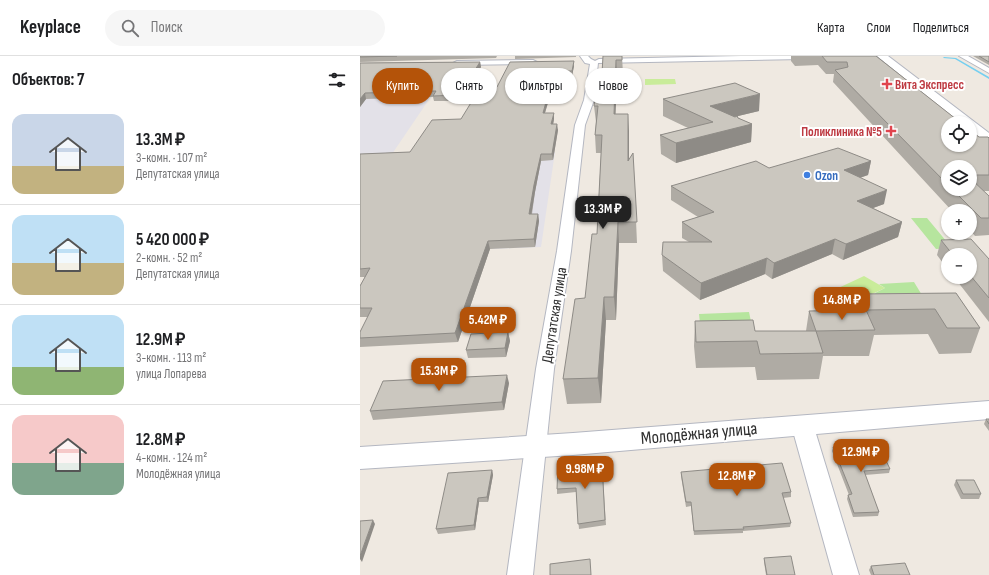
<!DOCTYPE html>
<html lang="ru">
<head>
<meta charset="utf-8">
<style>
  body { margin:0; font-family:"Sofia Sans Condensed",sans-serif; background:#f6f6f6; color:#202124; height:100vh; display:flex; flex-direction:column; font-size:15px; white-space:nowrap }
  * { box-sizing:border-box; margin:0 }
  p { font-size:13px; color:#757577 }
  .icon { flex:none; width:22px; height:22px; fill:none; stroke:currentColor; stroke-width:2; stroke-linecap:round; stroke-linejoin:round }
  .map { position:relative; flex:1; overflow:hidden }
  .side { display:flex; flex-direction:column; background:#fff; width:360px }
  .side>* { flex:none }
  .guide { position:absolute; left:12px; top:12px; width:380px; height:36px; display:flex; gap:8px }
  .controls { position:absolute; left:581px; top:60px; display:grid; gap:8px }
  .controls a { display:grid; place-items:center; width:36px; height:36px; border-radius:50%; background:#fff; box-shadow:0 1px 3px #0004; font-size:20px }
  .price { position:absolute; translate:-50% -34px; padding:0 9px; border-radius:8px; background:#b45309; color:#fff; font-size:13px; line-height:26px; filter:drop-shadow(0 1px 2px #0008) }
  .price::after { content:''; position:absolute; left:50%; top:24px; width:12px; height:9px; margin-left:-6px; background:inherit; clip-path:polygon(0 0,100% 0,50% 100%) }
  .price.current { background:#222; color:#fff }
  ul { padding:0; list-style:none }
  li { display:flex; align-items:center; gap:12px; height:100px; padding:0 12px }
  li+li { border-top:1px solid #e0e0e0 }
  li span { display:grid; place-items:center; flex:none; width:112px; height:80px; border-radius:12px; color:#555 }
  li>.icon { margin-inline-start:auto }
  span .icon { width:48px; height:48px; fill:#fffc; stroke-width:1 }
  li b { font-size:17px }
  h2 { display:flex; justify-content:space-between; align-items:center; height:48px; padding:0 12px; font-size:17px }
  .chip { padding:0 14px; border-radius:18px; background:#fff; box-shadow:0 1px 3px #0004; font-size:14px; line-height:36px }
  .chip.current { background:#b45309; color:#fff }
  header { display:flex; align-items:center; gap:24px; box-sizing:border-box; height:56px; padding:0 20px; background:#fff; border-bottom:1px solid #e0e0e0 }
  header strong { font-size:19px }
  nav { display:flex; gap:22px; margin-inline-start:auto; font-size:14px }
  .search { width:280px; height:36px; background:#f6f6f6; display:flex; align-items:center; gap:10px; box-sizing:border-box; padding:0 14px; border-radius:22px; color:#757577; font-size:15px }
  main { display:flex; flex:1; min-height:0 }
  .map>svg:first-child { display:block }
  .industrial { fill:#e3e1e8 }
  .green { fill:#b6e59e }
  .pitch { fill:#c9ec9a }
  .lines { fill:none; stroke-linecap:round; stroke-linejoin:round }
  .stream { fill:#75cff0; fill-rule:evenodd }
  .street-casing { stroke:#b4b7c1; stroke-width:2 }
  .secondary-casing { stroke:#b4b7c1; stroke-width:2 }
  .street { fill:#fff; fill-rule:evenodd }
  .secondary { fill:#fff; fill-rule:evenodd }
  .wall { fill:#afaba4; fill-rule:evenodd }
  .shaded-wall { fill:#8e8b86 }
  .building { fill:#cbc7bf; stroke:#8e8b86 }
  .health-dot { fill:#e0444e; stroke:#fff; stroke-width:1.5 }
  .shop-dot { fill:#3f7fe0; stroke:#fff; stroke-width:1.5 }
  .labels { text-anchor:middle; stroke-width:4; stroke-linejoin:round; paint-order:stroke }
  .far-health-label { font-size:13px; font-weight:bold; fill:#be3a42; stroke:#fff; text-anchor:start }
  .far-shop-label { font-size:13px; font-weight:bold; fill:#366cbe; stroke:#fff; text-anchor:start }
  .street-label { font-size:15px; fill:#2e2e2e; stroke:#fff }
  .near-street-label { font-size:18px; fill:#2e2e2e; stroke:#fff }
</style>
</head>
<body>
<header>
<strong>Keyplace</strong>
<div class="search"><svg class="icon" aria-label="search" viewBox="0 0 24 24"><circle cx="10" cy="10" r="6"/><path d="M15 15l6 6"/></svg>Поиск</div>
<nav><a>Карта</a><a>Слои</a><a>Поделиться</a></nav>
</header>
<main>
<section class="side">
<h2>Объектов: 7<svg class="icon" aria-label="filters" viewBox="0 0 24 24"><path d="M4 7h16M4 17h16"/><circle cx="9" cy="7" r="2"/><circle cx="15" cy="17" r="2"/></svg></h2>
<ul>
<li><span style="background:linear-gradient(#c9d6e8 65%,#c2b280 0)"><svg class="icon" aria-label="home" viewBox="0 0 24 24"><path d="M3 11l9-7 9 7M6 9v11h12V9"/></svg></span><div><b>13.3M ₽</b><p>3-комн. · 107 m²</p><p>Депутатская улица</p></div></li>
<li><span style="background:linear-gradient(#bfe0f5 60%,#c2b280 0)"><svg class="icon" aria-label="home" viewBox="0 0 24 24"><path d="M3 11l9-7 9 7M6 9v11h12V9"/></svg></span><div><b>5 420 000 ₽</b><p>2-комн. · 52 m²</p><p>Депутатская улица</p></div></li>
<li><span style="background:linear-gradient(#bfe0f5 65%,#8fb573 0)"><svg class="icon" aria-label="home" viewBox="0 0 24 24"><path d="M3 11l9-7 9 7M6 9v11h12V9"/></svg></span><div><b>12.9M ₽</b><p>3-комн. · 113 m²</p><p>улица Лопарева</p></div></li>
<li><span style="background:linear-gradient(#f6c9c9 60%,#7fa58c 0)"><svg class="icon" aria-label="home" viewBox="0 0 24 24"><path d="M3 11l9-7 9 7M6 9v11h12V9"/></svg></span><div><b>12.8M ₽</b><p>4-комн. · 124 m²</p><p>Молодёжная улица</p></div></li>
</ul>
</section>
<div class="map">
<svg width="629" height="519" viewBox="0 0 629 519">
  <rect width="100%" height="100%" fill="#efe9e1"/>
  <!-- industrial -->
  <path class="industrial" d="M91,11L30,101L195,96L181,191L0,198V13Z"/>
  <!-- green -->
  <path class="green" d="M551,162H567L592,192L576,193Z
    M554,226L568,249H523L515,237L525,232L519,228Z
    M389,256L393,275L341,277L339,258Z"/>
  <!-- pitch -->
  <path class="pitch" d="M285,23H315L316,28L285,29Z
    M504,220L525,232L495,246L474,234Z"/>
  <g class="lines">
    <!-- stream -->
    <path class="stream" d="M584,1L596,2L629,21V23L595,3L583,2Z"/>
    <defs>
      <path id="street" d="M220,0H228L231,3L235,5L239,3L381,0H501L497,2L238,7L234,44L225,69L211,195L194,313L173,519H147L176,313L197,195L215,69L224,44L230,8L225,7Z
        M599,0H608L629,12V17Z
        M173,4L177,6L176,8L97,9L93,7L97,5Z
        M442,360L449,363L453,368L499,519H473L431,368L435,363Z"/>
      <path id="secondary" d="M517,0H528L629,77V87L624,86L610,75V67H600Z
        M629,345V363L213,399L0,413V391L213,377Z"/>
    </defs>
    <!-- street casing -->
    <use href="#street" class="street-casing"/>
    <!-- secondary casing -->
    <use href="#secondary" class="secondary-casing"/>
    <!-- street -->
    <use href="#street" class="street"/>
    <!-- secondary -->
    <use href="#secondary" class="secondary"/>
  </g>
  <!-- wall -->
  <path class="wall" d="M0,0H137L136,2L0,6Z
    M155,0H216V1L155,3Z
    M243,0H262L263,18H257L255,58L269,75V104L273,97L277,187H259L256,264H246L241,347L207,348L203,323L225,242L237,178L241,97H236L235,79L236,66L234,50L241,35Z
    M431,0H516L619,81L629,82V135H623L629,140V179L615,180L610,174V155H592L473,26L474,18H466L458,9L435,10L431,5ZM588,111H610V133H588Z
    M613,0H629V9Z
    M120,6L121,11L100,45H74L73,41L6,43L0,51V7Z
    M214,10L212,20H205L203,30H193L185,57L194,63L193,68L198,74L193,104L181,105L175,136L172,158H178L179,165L175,191L130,193L98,286L0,291V276L8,261H0V230L5,221H0V98L50,96L101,63L137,31Z
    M303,43L399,55L378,60V62L392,68L391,86L316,107L301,98L300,79L328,72L303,60Z
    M511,105L508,119L500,122L524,148L513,152L542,166L538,181L483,204L472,198L412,223L405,218L340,244L303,215L302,199L329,186L322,182V166L338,161L311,144V130L409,112Z
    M581,184L629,203V266L594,221H610V199H588V214L577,199Z
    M596,237L620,272L611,297L579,298L568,278L514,279L509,300H463L459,323L397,324L395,311L336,312L334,290L335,265L395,275H446L449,255L495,254L498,238Z
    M148,276L150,285L146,301L108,302L106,294Z
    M149,327L144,354L13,364L10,355Z
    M626,363H629V375L624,368Z
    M473,391L530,413L529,417L505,419L519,456L518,460L493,461L487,443L488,439H489L472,395Z
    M242,407L246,469L219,473L216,436L197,438V433Z
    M132,414L133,419L128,446H119L115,474L78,478L76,473Z
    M321,416L431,436V441L423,442L431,467L430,471L383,475V477L334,479L331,450L326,451L321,420Z
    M596,424L621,438L619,443H601L594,429Z
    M404,502L435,519H406L404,506Z
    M511,510L550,519H511L509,514Z"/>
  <!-- shaded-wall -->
  <path class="shaded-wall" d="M256,4L257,18L255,75L254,58Z
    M214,5V10L212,20V15Z
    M120,6L121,11L100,45L99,39Z
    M205,15V20L203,30L202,24Z
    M192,24L193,30L183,63V57Z
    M5,37L6,43L0,51V43Z
    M400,38L399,55L353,66L350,50Z
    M194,57V63L192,75L191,68Z
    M268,58L269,75V124L268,105Z
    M197,68L198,74L193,104L192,98Z
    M392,68L391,86L316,107V87Z
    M181,98V105L175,136L170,166L169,158L174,129Z
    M511,105L508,119L481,128L484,114Z
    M527,134L524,148L494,159L497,145Z
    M178,158L179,165L175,191L174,183Z
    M258,166L259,187L256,264L254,241Z
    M542,166L538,181L483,204L486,188Z
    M475,183L472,198L412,223L414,207Z
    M128,185L130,193L98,286L95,277Z
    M407,202L405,218L340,244L341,227Z
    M244,241L246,264L241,347L238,322Z
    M148,276L150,285L146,301L145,292Z
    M147,319L149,327L144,354L142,346Z
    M132,414L133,419L128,446L127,441Z
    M118,442L119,446L115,474L114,469Z
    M13,464L15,468L2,506L0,503V500Z"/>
  <!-- building -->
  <path class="building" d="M0,0H37L0,1Z
    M243,0H262V4H256L254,58H268V105L273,97L277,166H258L254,241H244L238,322L203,323L215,243L225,242L232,178H237L242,79H235L238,50H234L236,35H241Z
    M462,0H516L601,67H588V89H610V74L619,81H628L629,82V119H610V111H588V129L475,14L488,11L487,6H467Z
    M619,0H629V6Z
    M214,5L212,15H205L202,24H192L183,57H194L191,68H197L192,98H181L174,129L169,158H178L174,183L128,185L95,277L0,282V276L12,252H0V230L10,212L0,213V98L50,96L72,64L101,63L120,32L137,31L150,6Z
    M120,6L99,39L73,40L76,35L5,37L0,43V7Z
    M375,27L400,38L350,50L375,61L377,60L378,62L392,68L316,87L300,79L353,66L303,43Z
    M478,92L511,105L484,114L527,134L497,145L542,166L486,188L475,183L414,207L407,202L341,227L302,199L303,186H352L322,166L354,156L311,130L396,105L409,112Z
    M610,122L629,140V162H621L592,133H610Z
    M611,183L629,203V242L610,219V199H593L581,184Z
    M596,237L620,272H587L575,253L506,254L498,238Z
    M506,254L515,274L456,275L449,255Z
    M393,264L395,275H456L463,297L400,298L397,285L336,286L335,265Z
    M148,276L145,292L106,294L111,278Z
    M147,319L142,346L10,355L23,325Z
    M626,363H629V368Z
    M518,388L530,413L504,415L519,456L494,457L488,439L492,438L473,391Z
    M242,407L245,464L218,468L216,432L197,433L198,410Z
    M422,407L431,436L422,437L431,467L383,471L384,473L334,475L331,446H326L321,416Z
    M132,414L127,441L118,442L114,469L76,473L88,417Z
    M596,424H614L621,438H603Z
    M13,464L0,500V465Z
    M431,500L435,519H407L404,502Z
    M230,503L231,519H190V508Z
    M545,507L550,519H514L511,510Z"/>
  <!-- markers -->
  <g class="health-dot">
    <path d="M525 22h4v4h4v4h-4v4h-4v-4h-4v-4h4z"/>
    <path d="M529 69h4v4h4v4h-4v4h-4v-4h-4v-4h4z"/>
  </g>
  <circle class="shop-dot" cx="447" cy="119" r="4"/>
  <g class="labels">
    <!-- far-health labels -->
    <g class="far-health-label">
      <text x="535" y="33">Вита Экспресс</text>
      <text x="522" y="80" text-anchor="end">Поликлиника №5</text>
    </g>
    <!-- far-shop labels -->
    <g class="far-shop-label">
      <text x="455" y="124">Ozon</text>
    </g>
    <!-- street labels -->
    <g class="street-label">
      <text transform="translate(194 259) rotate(-81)" y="5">Депутатская улица</text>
    </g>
    <!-- near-street labels -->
    <g class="near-street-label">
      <text transform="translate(339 377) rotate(-5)" y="6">Молодёжная улица</text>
    </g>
  </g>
</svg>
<div class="controls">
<a><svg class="icon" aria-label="locate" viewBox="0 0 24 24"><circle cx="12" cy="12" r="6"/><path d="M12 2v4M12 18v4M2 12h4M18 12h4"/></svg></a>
<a><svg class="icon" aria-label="layers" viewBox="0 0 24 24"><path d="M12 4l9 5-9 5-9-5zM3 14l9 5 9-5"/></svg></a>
<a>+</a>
<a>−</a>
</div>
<b class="price current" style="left:243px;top:174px">13.3M ₽</b>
<b class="price" style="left:482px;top:265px">14.8M ₽</b>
<b class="price" style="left:128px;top:285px">5.42M ₽</b>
<b class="price" style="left:79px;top:336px">15.3M ₽</b>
<b class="price" style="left:501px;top:417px">12.9M ₽</b>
<b class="price" style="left:225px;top:434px">9.98M ₽</b>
<b class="price" style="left:377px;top:441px">12.8M ₽</b>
<div class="guide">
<a class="chip current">Купить</a>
<a class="chip">Снять</a>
<a class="chip">Фильтры</a>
<a class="chip">Новое</a>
</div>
</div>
</main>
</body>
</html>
